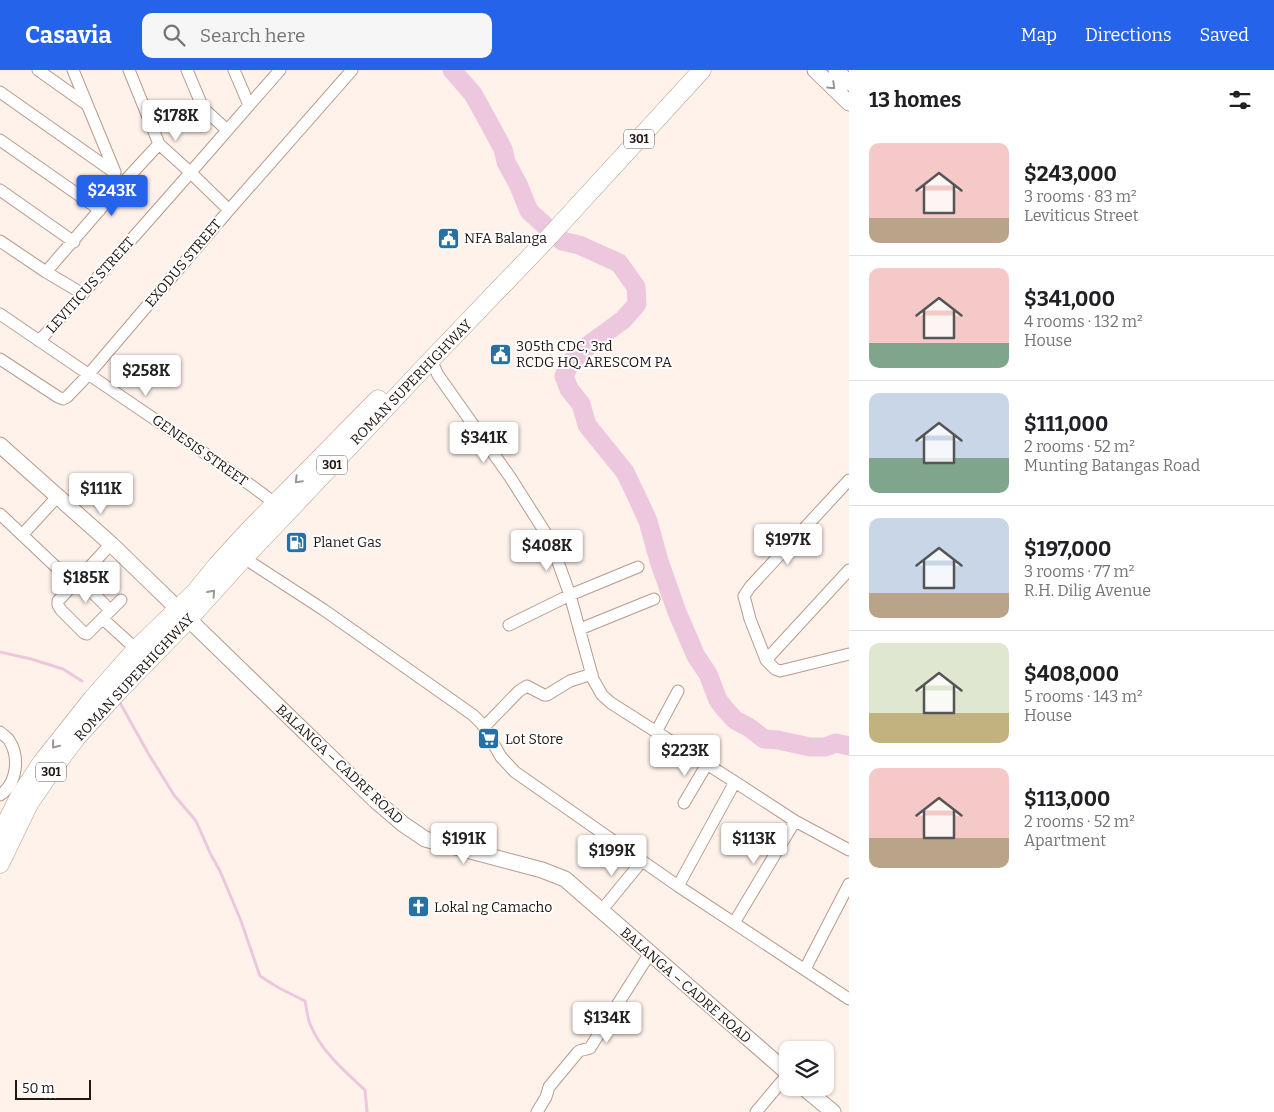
<!DOCTYPE html>
<html lang="en">
<head>
<meta charset="utf-8">
<style>
  body { margin:0; font-family:Bitter,serif; background:#f6f6f6; color:#202124; height:100vh; display:flex; flex-direction:column; font-size:19px; white-space:nowrap }
  * { box-sizing:border-box; margin:0 }
  p { font-size:16px; color:#757577 }
  .icon { flex:none; width:28px; height:28px; fill:none; stroke:currentColor; stroke-width:2; stroke-linecap:round; stroke-linejoin:round }
  .map { position:relative; flex:1; overflow:hidden }
  .details { display:flex; flex-direction:column; background:#fff; width:425px }
  .details>* { flex:none }
  .controls { position:absolute; left:779px; top:971px; display:grid; gap:10px }
  .controls a { display:grid; place-items:center; width:55px; height:55px; border-radius:10px; background:#fff; box-shadow:0 1px 4px #0004; font-size:25px }
  .scale { position:absolute; left:15px; bottom:12px; width:76px; box-sizing:border-box; padding-left:5px; border:2px solid #221712; border-top:0; font-size:14px; line-height:18px; white-space:nowrap; color:#221712; -webkit-text-stroke:4px #fff; paint-order:stroke }
  .price { position:absolute; translate:-50% -42px; padding:0 11px; border-radius:5px; background:#fff; color:#222; font-size:16px; line-height:32px; filter:drop-shadow(0 1px 2px #0008) }
  .price::after { content:''; position:absolute; left:50%; top:30px; width:15px; height:11px; margin-left:-8px; background:inherit; clip-path:polygon(0 0,100% 0,50% 100%) }
  .price.current { background:#2563eb; color:#fff }
  ul { padding:0; list-style:none }
  li { display:flex; align-items:center; gap:15px; height:125px; padding:0 20px }
  li+li { border-top:1px solid #e0e0e0 }
  li span { display:grid; place-items:center; flex:none; width:140px; height:100px; border-radius:10px; color:#555 }
  li>.icon { margin-inline-start:auto }
  span .icon { width:60px; height:60px; fill:#fffc; stroke-width:1 }
  li b { font-size:21px }
  h2 { display:flex; justify-content:space-between; align-items:center; height:60px; padding:0 20px; font-size:21px }
  header { display:flex; align-items:center; gap:30px; box-sizing:border-box; height:70px; padding:0 25px; background:#2563eb; color:#fff }
  header strong { font-size:24px }
  nav { display:flex; gap:28px; margin-inline-start:auto; font-size:18px }
  .search { width:350px; height:45px; background:#f6f6f6; display:flex; align-items:center; gap:12px; box-sizing:border-box; padding:0 18px; border-radius:10px; color:#757577; font-size:19px }
  main { display:flex; flex:1; min-height:0 }
  .map>svg:first-child { display:block }
  .lines { fill:none; stroke-linecap:round; stroke-linejoin:round }
  .stream { stroke:#edc7dd; stroke-width:3 }
  .river { stroke:#edc7dd; stroke-width:19 }
  .street-casing { stroke:#b89a8b; stroke-width:13 }
  .secondary-casing { stroke:#b89a8b; stroke-width:17 }
  .primary-casing { stroke:#b89a8b; stroke-width:19 }
  .street { stroke:#fff; stroke-width:11 }
  .secondary { stroke:#fff; stroke-width:15 }
  .primary { stroke:#fff; stroke-width:18 }
  .oneway { stroke:#9c9794 }
  .labels { text-anchor:middle; stroke-width:4; stroke-linejoin:round; paint-order:stroke }
  .shield { fill:#fff; stroke:#645d59; stroke-width:1 }
  .shield-label { font-size:12px; font-weight:bold; fill:#221712 }
  .poi-label { font-size:14px; fill:#221712; stroke:#fff; text-anchor:start }
  .street-label { font-size:14px; fill:#221712; stroke:#fff }
</style>
</head>
<body>
<header>
<strong>Casavia</strong>
<div class="search"><svg class="icon" aria-label="search" viewBox="0 0 24 24"><circle cx="10" cy="10" r="6"/><path d="M15 15l6 6"/></svg>Search here</div>
<nav><a>Map</a><a>Directions</a><a>Saved</a></nav>
</header>
<main>
<div class="map">
<svg width="849" height="1042" viewBox="0 0 849 1042">
  <rect width="100%" height="100%" fill="#fff2eb"/>
  <g class="lines">
    <!-- stream -->
    <path class="stream" d="M0,582L31,589L63,599L82,611
      M119,631L148,683L174,725L196,751L211,785L220,801L241,851L260,906L279,918L305,931C307,939 307,947 310,954C321,981 344,1001 365,1020L367,1042"/>
    <!-- river -->
    <path class="river" d="M452,0L473,24L489,53L503,79L506,92L518,114L529,141L562,171L579,175L619,193L636,217L637,234L623,250L590,274L570,293L564,306L569,319L581,334L587,355L625,402L637,427L648,451L659,491L677,542L696,586L708,604L718,630L724,638L735,650L750,658L764,669L778,670L810,677H825L836,673L849,676"/>
    <defs>
      <path id="street" d="M38,0L86,34
        M73,0L115,102
        M129,0L159,74L191,103L229,140
        M187,0L203,38L227,60
        M234,0L249,35
        M0,22L115,103
        M0,70L100,140
        M0,120L74,172
        M0,171L46,202L83,224
        M46,202L122,114L159,74
        M0,244L241,408L276,434
        M39,271C122,183 200,91 280,0
        M0,289L58,327L63,329L67,327L89,304L229,140L352,0
        M431,290L438,305L510,407L550,470L570,525L593,609L602,625L611,633L735,712L795,751L849,780
        M849,410L750,517L744,526L750,549L766,590L775,599L780,601L849,584
        M0,444L74,514
        M22,465L58,426
        M111,474L58,531V535L61,540L84,563L87,564L121,530
        M244,488L324,540L473,645L482,654L501,687L515,702L678,816L849,929
        M79,509L110,540
        M103,549L136,579
        M509,555L570,525L638,497
        M580,559L654,529
        M766,590L849,500
        M484,657L519,621L527,616L544,625H547L570,611L592,604
        M0,662C3,665 7,667 9,670C20,687 17,714 0,725
        M656,662L678,621
        M684,733L707,694
        M678,816L735,712
        M601,841L642,791
        M734,853L795,751
        M805,899L849,814
        M537,1042L546,1027L549,1017L578,982C581,979 586,980 590,978L650,883
        M756,1042L788,1004"/>
      <path id="secondary" d="M815,0L849,33
        M836,0L849,13
        M0,375L111,474L375,730L403,754L425,769L542,800L565,809L788,1003
        M804,1018L833,1042"/>
      <path id="primary" d="M0,765L19,727L42,692L92,629L136,579L196,521L217,495L249,460L378,329
        M0,794L29,734L53,699L77,667L118,622L188,550L244,488L285,445L431,290L547,169L702,0"/>
    </defs>
    <!-- street casing -->
    <use href="#street" class="street-casing"/>
    <!-- secondary casing -->
    <use href="#secondary" class="secondary-casing"/>
    <!-- primary casing -->
    <use href="#primary" class="primary-casing"/>
    <!-- street -->
    <use href="#street" class="street"/>
    <!-- secondary -->
    <use href="#secondary" class="secondary"/>
    <!-- primary -->
    <use href="#primary" class="primary"/>
  </g>
  <!-- one-way arrows -->
  <defs><path id="oneway-chevron" d="M-2-3.5L2.5 0L-2 3.5" fill="none" stroke-width="1.6" stroke-linecap="round" stroke-linejoin="round" transform="scale(1.25)"/></defs>
  <g class="oneway">
    <use href="#oneway-chevron" transform="translate(832 16) rotate(44)"/>
    <use href="#oneway-chevron" transform="translate(298 410) rotate(135)"/>
    <use href="#oneway-chevron" transform="translate(212 523) rotate(-48)"/>
    <use href="#oneway-chevron" transform="translate(55 675) rotate(128)"/>
  </g>
  <!-- icons -->
  <defs>
    <symbol id="civic-square" viewBox="-11 -11 22 22"><rect x="-9" y="-9" width="18" height="18" rx="4" fill="#2670a4" stroke="#fff"/><path d="M-.6-6.5H3V-4.5H.6V-3L4-1V1h2V6H-6V1h2V-1L-.6-3ZM-1.2 2.5V6h2.4V2.5Z" fill="#fff"/></symbol>
    <symbol id="fuel-square" viewBox="-11 -11 22 22"><rect x="-9" y="-9" width="18" height="18" rx="4" fill="#2670a4" stroke="#fff"/><path d="M-5.5-6h7V0h2V4h1.3V-2.5L3-4.5l.8-.8L6-3V5H2.5V1h-1V6h-7ZM-4.2-4.7v3.2H.2V-4.7Z" fill="#fff"/></symbol>
    <symbol id="supermarket-square" viewBox="-11 -11 22 22"><rect x="-9" y="-9" width="18" height="18" rx="4" fill="#2670a4" stroke="#fff"/><path d="M-6-5.5h2.5l.6 2H6L4.5 2H-2.5L-4.4-4H-6ZM-1.5 3.2a1.3 1.3 0 1 0 .1 0ZM3 3.2a1.3 1.3 0 1 0 .1 0Z" fill="#fff"/></symbol>
    <symbol id="church-square" viewBox="-11 -11 22 22"><rect x="-9" y="-9" width="18" height="18" rx="4" fill="#2670a4" stroke="#fff"/><path d="M-1.2-6h2.4v3.5h3.3v2.4h-3.3V6h-2.4V-.1h-3.3v-2.4h3.3Z" fill="#fff"/></symbol>
  </defs>
  <g fill-rule="evenodd">
    <use href="#civic-square" x="436" y="156" width="25" height="25"/>
    <use href="#civic-square" x="488" y="272" width="25" height="25"/>
    <use href="#fuel-square" x="284" y="460" width="25" height="25"/>
    <use href="#supermarket-square" x="476" y="656" width="25" height="25"/>
    <use href="#church-square" x="406" y="824" width="25" height="25"/>
  </g>
  <g class="labels">
    <!-- shield labels -->
    <g class="shield">
      <rect x="624" y="59.5" width="30" height="19" rx="4"/>
      <rect x="317" y="385.5" width="30" height="19" rx="4"/>
      <rect x="36" y="692.5" width="30" height="19" rx="4"/>
    </g>
    <g class="shield-label">
      <text x="639" y="73">301</text>
      <text x="332" y="399">301</text>
      <text x="51" y="706">301</text>
    </g>
    <!-- poi labels -->
    <g class="poi-label">
      <text x="464" y="173">NFA Balanga</text>
      <text x="516" y="281">305th CDC, 3rd<tspan x="516" dy="16">RCDG HQ, ARESCOM PA</tspan></text>
      <text x="313" y="477">Planet Gas</text>
      <text x="505" y="674">Lot Store</text>
      <text x="434" y="842">Lokal ng Camacho</text>
    </g>
    <!-- street labels -->
    <g class="street-label">
      <text transform="translate(183 193) rotate(-50)" y="5">EXODUS STREET</text>
      <text transform="translate(90 215) rotate(-48)" y="5">LEVITICUS STREET</text>
      <text transform="translate(411 312) rotate(-46)" y="5">ROMAN SUPERHIGHWAY</text>
      <text transform="translate(200 380) rotate(35)" y="5">GENESIS STREET</text>
      <text transform="translate(134 607) rotate(-47)" y="5">ROMAN SUPERHIGHWAY</text>
      <text transform="translate(340 694) rotate(43)" y="5">BALANGA – CADRE ROAD</text>
      <text transform="translate(686 915) rotate(41)" y="5">BALANGA – CADRE ROAD</text>
    </g>
  </g>
</svg>
<div class="controls">
<a><svg class="icon" aria-label="layers" viewBox="0 0 24 24"><path d="M12 4l9 5-9 5-9-5zM3 14l9 5 9-5"/></svg></a>
</div>
<div class="scale">50 m</div>
<b class="price" style="left:176px;top:72px">$178K</b>
<b class="price current" style="left:112px;top:147px">$243K</b>
<b class="price" style="left:146px;top:327px">$258K</b>
<b class="price" style="left:484px;top:394px">$341K</b>
<b class="price" style="left:101px;top:445px">$111K</b>
<b class="price" style="left:788px;top:496px">$197K</b>
<b class="price" style="left:547px;top:502px">$408K</b>
<b class="price" style="left:86px;top:534px">$185K</b>
<b class="price" style="left:685px;top:707px">$223K</b>
<b class="price" style="left:464px;top:795px">$191K</b>
<b class="price" style="left:754px;top:795px">$113K</b>
<b class="price" style="left:612px;top:807px">$199K</b>
<b class="price" style="left:607px;top:974px">$134K</b>
</div>
<section class="details">
<h2>13 homes<svg class="icon" aria-label="filters" viewBox="0 0 24 24"><path d="M4 7h16M4 17h16"/><circle cx="9" cy="7" r="2"/><circle cx="15" cy="17" r="2"/></svg></h2>
<ul>
<li><span style="background:linear-gradient(#f6c9c9 75%,#b9a48a 0)"><svg class="icon" aria-label="home" viewBox="0 0 24 24"><path d="M3 11l9-7 9 7M6 9v11h12V9"/></svg></span><div><b>$243,000</b><p>3 rooms · 83 m²</p><p>Leviticus Street</p></div></li>
<li><span style="background:linear-gradient(#f6c9c9 75%,#7fa58c 0)"><svg class="icon" aria-label="home" viewBox="0 0 24 24"><path d="M3 11l9-7 9 7M6 9v11h12V9"/></svg></span><div><b>$341,000</b><p>4 rooms · 132 m²</p><p>House</p></div></li>
<li><span style="background:linear-gradient(#c9d6e8 65%,#7fa58c 0)"><svg class="icon" aria-label="home" viewBox="0 0 24 24"><path d="M3 11l9-7 9 7M6 9v11h12V9"/></svg></span><div><b>$111,000</b><p>2 rooms · 52 m²</p><p>Munting Batangas Road</p></div></li>
<li><span style="background:linear-gradient(#c9d6e8 75%,#b9a48a 0)"><svg class="icon" aria-label="home" viewBox="0 0 24 24"><path d="M3 11l9-7 9 7M6 9v11h12V9"/></svg></span><div><b>$197,000</b><p>3 rooms · 77 m²</p><p>R.H. Dilig Avenue</p></div></li>
<li><span style="background:linear-gradient(#dfe7d0 70%,#c2b280 0)"><svg class="icon" aria-label="home" viewBox="0 0 24 24"><path d="M3 11l9-7 9 7M6 9v11h12V9"/></svg></span><div><b>$408,000</b><p>5 rooms · 143 m²</p><p>House</p></div></li>
<li><span style="background:linear-gradient(#f6c9c9 70%,#b9a48a 0)"><svg class="icon" aria-label="home" viewBox="0 0 24 24"><path d="M3 11l9-7 9 7M6 9v11h12V9"/></svg></span><div><b>$113,000</b><p>2 rooms · 52 m²</p><p>Apartment</p></div></li>
</ul>
</section>
</main>
</body>
</html>
